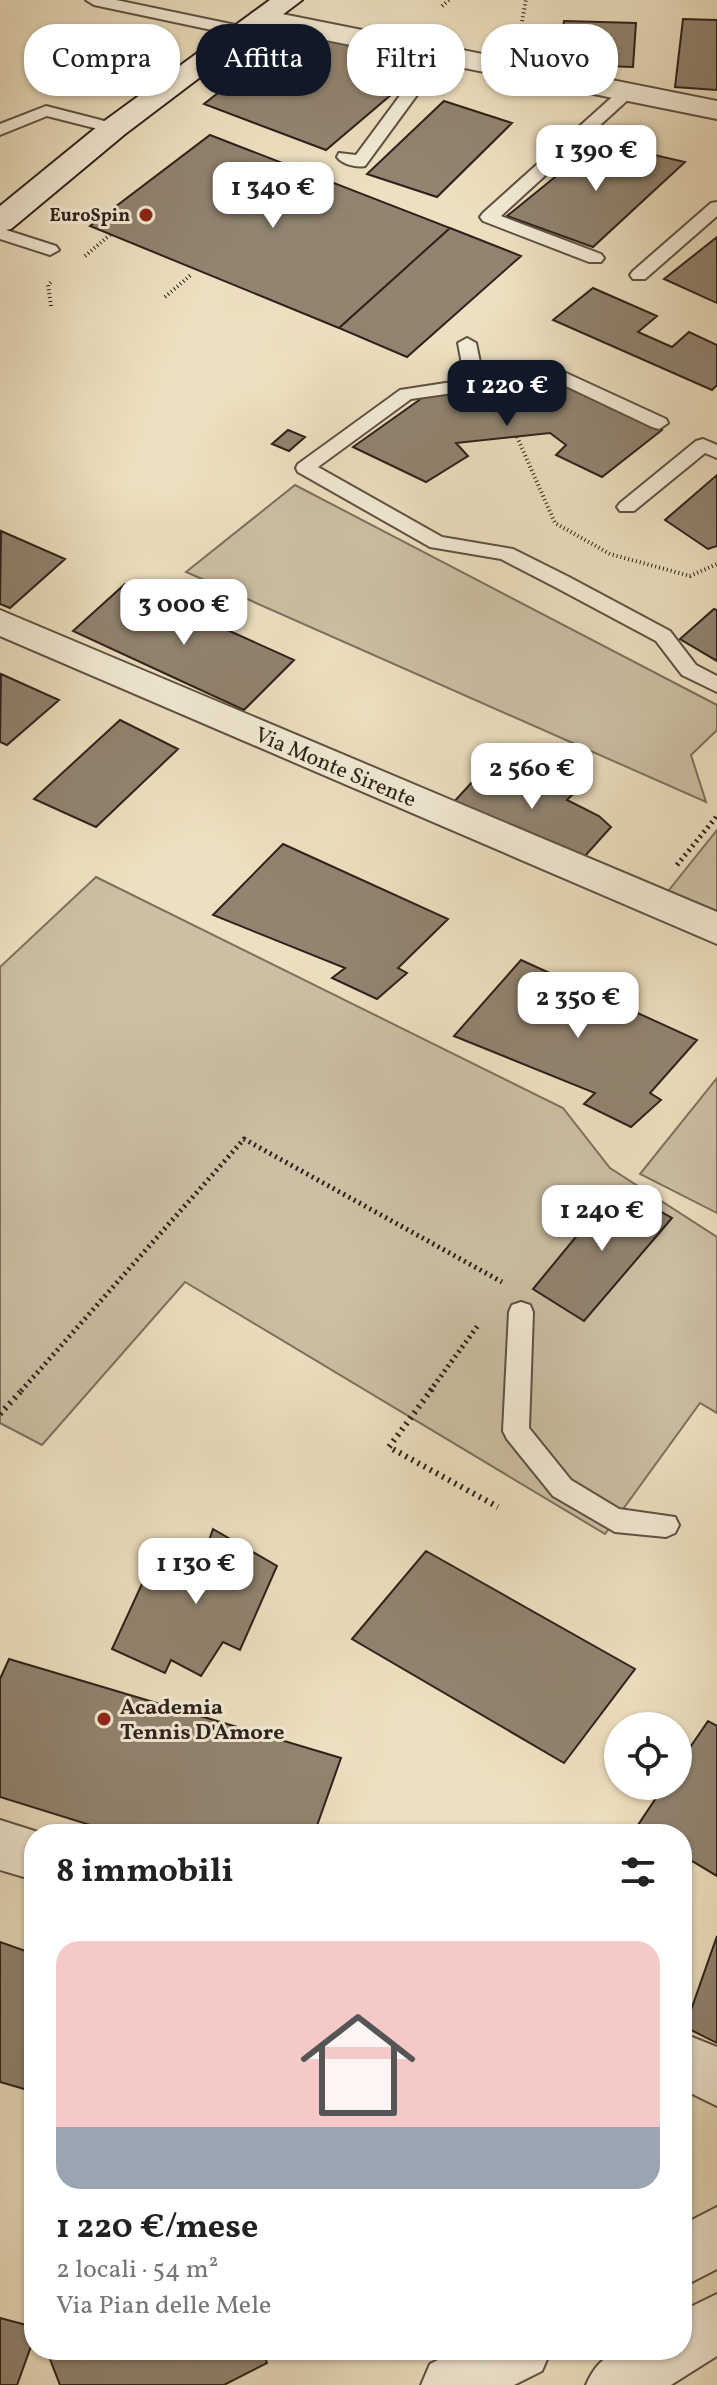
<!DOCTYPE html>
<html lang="it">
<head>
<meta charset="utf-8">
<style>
  body { margin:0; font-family:Vollkorn,serif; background:#f2f2f2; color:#222; height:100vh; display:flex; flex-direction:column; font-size:30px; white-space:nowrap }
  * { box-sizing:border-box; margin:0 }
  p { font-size:26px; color:#767676 }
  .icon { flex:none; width:44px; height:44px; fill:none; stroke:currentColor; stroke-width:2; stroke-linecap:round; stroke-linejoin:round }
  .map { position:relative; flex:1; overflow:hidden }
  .sheet { position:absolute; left:24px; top:1824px; width:668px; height:536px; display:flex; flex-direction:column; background:#fff; border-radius:32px; box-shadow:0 2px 6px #0004 }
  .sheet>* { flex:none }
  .hud { position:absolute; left:24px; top:24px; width:670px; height:72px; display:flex; gap:16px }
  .tools { position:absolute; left:604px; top:1712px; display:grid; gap:16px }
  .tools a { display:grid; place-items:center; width:88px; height:88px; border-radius:50%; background:#fff; box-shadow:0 2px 6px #0004; font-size:40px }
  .price { position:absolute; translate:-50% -68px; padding:0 18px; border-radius:16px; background:#fff; color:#222; font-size:26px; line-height:52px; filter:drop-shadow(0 2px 4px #0008) }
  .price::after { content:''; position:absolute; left:50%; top:48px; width:24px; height:18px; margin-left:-12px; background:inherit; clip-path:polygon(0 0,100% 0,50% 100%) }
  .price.selected { background:#111827; color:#fff }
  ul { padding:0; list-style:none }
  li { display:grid; align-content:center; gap:16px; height:424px; padding:0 32px }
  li+li { border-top:2px solid #e0e0e0 }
  li span { display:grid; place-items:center; height:248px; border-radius:24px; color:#555 }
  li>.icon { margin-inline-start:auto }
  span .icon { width:144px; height:144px; fill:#fffc; stroke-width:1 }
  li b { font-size:34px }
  h2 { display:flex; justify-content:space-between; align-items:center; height:96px; padding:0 32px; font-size:34px }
  .tag { padding:0 28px; border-radius:32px; background:#fff; box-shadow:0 2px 6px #0004; font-size:28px; line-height:72px }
  .tag.selected { background:#111827; color:#fff }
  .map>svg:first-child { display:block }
  .green { fill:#ccc0a4; stroke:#7c7060; stroke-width:2 }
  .building { fill:#918471; stroke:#2d211b; stroke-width:2 }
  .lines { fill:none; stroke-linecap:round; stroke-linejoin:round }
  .service-casing { stroke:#5d5144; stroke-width:4 }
  .minor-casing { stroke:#5d5144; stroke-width:4 }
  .tertiary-casing { stroke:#5d5144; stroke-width:4 }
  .secondary-casing { stroke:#2d211b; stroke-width:4 }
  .path-far2 { stroke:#2d211b; stroke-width:4; stroke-dasharray:1 3; stroke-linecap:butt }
  .path-far1 { stroke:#2d211b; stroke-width:5; stroke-dasharray:2 4; stroke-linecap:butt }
  .path { stroke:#2d211b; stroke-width:6; stroke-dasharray:2 5; stroke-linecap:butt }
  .service { fill:#f3ebd6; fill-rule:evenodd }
  .minor { fill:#f3ebd6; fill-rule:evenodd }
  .tertiary { fill:#f3ebd6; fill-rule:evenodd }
  .secondary { fill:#f3ebd6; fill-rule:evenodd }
  .poi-dot { fill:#8f2418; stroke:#f3ebd6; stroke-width:3 }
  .labels { text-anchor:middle; stroke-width:6; stroke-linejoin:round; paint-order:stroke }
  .far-poi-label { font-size:18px; font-weight:bold; fill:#2d211b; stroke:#f3ebd6; text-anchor:end }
  .street-label { font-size:22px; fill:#2d211b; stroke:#f3ebd6 }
  .poi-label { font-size:22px; font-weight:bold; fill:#2d211b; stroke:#f3ebd6; text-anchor:start }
</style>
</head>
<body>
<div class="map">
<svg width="717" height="2385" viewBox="0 0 717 2385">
  <rect width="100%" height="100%" fill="#ede0c0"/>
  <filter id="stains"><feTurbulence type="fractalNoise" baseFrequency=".0025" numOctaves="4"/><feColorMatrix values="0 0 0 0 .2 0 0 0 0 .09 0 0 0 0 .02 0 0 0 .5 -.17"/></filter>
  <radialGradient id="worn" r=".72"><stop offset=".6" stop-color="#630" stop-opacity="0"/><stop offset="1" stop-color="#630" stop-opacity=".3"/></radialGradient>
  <!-- green -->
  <path class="green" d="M295,485L717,705V730L691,755L706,802L186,572Z
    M717,830V923L661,900Z
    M96,877L563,1108L610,1168L717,1237V1413L700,1403L605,1534L185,1282L42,1445L0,1423V967Z
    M717,1078V1213L640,1174Z"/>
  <!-- building -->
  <path class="building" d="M683,19L717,20V90L675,87Z
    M564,21L636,23L633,67L575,65L576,54H559Z
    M324,37L419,58L392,94L326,150L204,104L280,44Z
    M444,101L512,123L437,197L367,174Z
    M210,135L450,228L339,328L90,226Z
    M598,142L685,162L593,247L507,216Z
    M450,228L521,256L407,357L339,328Z
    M717,237V303L664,279Z
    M593,288L657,316L638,332L672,347L689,332L717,345V385L712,390L553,320Z
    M571,385L662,430L602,477L556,455L566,445L550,433L456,443L468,456L426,482L353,447L432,391Z
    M288,430L305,437L289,451L272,444Z
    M717,475V546L708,549L665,520Z
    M1,531L65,559L10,608L0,604Z
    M125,584L294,660L244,710L73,631Z
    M714,609L717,610V661L680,639Z
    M1,674L59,700L7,745L0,742Z
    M120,720L178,749L96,827L34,799Z
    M497,755L573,794L567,800L599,816L611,827L576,866L451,805Z
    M283,844L448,919L398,968L407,973L377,999L332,978L345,968L213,915Z
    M521,960L697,1040L650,1093L661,1100L631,1127L584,1104L595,1093L454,1036Z
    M617,1187L672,1218L584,1321L533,1289Z
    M213,1529L277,1566L240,1650L223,1642L201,1676L171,1660L165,1673L112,1649L153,1560L178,1567L185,1551L204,1555Z
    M426,1551L635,1669L564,1763L352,1639Z
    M9,1659L341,1758L314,1834H119L0,1797V1679Z
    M708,1721L717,1726V1876L682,1855V1834H647L636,1828L664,1786H678V1765Z
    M717,1936V2043L685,2027Z
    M0,1942L34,1954V2083L31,2091L0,2082Z
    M0,2318L34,2327V2338L17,2385H0Z
    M56,2350H263L267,2363L224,2385H60L48,2354Z"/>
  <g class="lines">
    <defs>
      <path id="service" d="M86,0H116L245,27L253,32L245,37L94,5Z
        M439,49L447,54L365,166C356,168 342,164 337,157L339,153L356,155L433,51Z
        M626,88L634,93L632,96L501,216L601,254L604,258L601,262H589L483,221L480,217L483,213L620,90Z
        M46,106L120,125L122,128L114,133L47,116L0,135V124Z
        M717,202V216L645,279H633L630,275L633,271L711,203Z
        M0,228L56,246L59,250L50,255L0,239Z
        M467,338L476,343L483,377L553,367L666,419L668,423L659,429L652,427L551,379L411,399L318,467L442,537L513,549L569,577L670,631L696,665L717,676V692L682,675L656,641L555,587L501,559L430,547L298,472L296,468L298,464L400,390L465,380L458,343Z
        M703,439L717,445V458L705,453L634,511H620L617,507L620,503L696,441Z
        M521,1302L530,1305L533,1312L529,1428L571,1480L619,1509L675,1517L679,1525L675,1533L666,1537L615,1532L553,1496L507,1439L503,1431L509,1312L512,1305Z"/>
      <path id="minor" d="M262,10L717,101V119L252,25L248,19L252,13Z
        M0,610L717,912V944L0,636Z
        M0,1820L44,1834H34V1880L0,1870Z
        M682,2033L717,2047V2106L682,2089Z"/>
      <path id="tertiary" d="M717,2207V2269L682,2287V2225Z
        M717,2294V2356L671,2385H586C606,2338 639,2350 682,2350V2311Z
        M458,2350H551L542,2371L514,2385H421L430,2364Z"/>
      <path id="secondary" d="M270,0H302L125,134L11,229L0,231V206L103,122Z"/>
    </defs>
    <!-- service casing -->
    <use href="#service" class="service-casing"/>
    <!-- minor casing -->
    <use href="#minor" class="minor-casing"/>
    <!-- tertiary casing -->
    <use href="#tertiary" class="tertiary-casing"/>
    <!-- secondary casing -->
    <use href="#secondary" class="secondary-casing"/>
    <!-- path-far2 -->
    <path class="path-far2" d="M442,6L449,0
      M520,33L526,0
      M85,256L111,234
      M165,297L192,274
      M51,306L48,285L52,281
      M517,437L555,523L610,554L690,576L717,564"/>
    <!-- path-far1 -->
    <path class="path-far1" d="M677,865L717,816
      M21,1391L244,1139L502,1282
      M430,1391L479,1324"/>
    <!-- path -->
    <path class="path" d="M432,1389L389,1447L498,1507
      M0,1414L23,1389"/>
    <!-- service -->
    <use href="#service" class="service"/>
    <!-- minor -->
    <use href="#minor" class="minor"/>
    <!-- tertiary -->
    <use href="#tertiary" class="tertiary"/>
    <!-- secondary -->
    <use href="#secondary" class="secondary"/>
  </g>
  <!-- markers -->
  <g class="poi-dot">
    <circle cx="146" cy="215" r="8"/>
    <circle cx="104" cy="1719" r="8"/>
  </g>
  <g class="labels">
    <!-- far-poi labels -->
    <g class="far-poi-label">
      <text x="130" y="221">EuroSpin</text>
    </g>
    <!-- street labels -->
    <g class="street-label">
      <text transform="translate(336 766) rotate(23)" y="8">Via Monte Sirente</text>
    </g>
    <!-- poi labels -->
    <g class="poi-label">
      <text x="120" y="1714">Academia<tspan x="120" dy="25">Tennis D'Amore</tspan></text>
    </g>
  </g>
  <rect width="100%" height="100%" filter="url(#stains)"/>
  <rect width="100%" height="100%" fill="url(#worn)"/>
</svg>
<div class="tools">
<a><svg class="icon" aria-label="locate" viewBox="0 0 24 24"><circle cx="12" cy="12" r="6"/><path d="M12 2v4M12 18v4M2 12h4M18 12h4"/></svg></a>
</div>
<b class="price" style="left:596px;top:193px">1 390 €</b>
<b class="price" style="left:273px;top:230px">1 340 €</b>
<b class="price selected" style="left:507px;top:428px">1 220 €</b>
<b class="price" style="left:184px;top:647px">3 000 €</b>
<b class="price" style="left:532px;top:811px">2 560 €</b>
<b class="price" style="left:578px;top:1040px">2 350 €</b>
<b class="price" style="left:602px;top:1253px">1 240 €</b>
<b class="price" style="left:196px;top:1606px">1 130 €</b>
<div class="hud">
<a class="tag">Compra</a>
<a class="tag selected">Affitta</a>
<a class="tag">Filtri</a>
<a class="tag">Nuovo</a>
</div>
<section class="sheet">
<h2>8 immobili<svg class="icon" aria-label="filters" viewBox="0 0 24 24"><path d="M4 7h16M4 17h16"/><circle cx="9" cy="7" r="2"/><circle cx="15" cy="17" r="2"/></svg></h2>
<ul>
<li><span style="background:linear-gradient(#f6c9c9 75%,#9aa5b1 0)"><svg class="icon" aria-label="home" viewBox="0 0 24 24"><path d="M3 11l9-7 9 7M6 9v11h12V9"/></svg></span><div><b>1 220 €/mese</b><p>2 locali · 54 m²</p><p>Via Pian delle Mele</p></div></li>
</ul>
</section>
</div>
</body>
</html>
